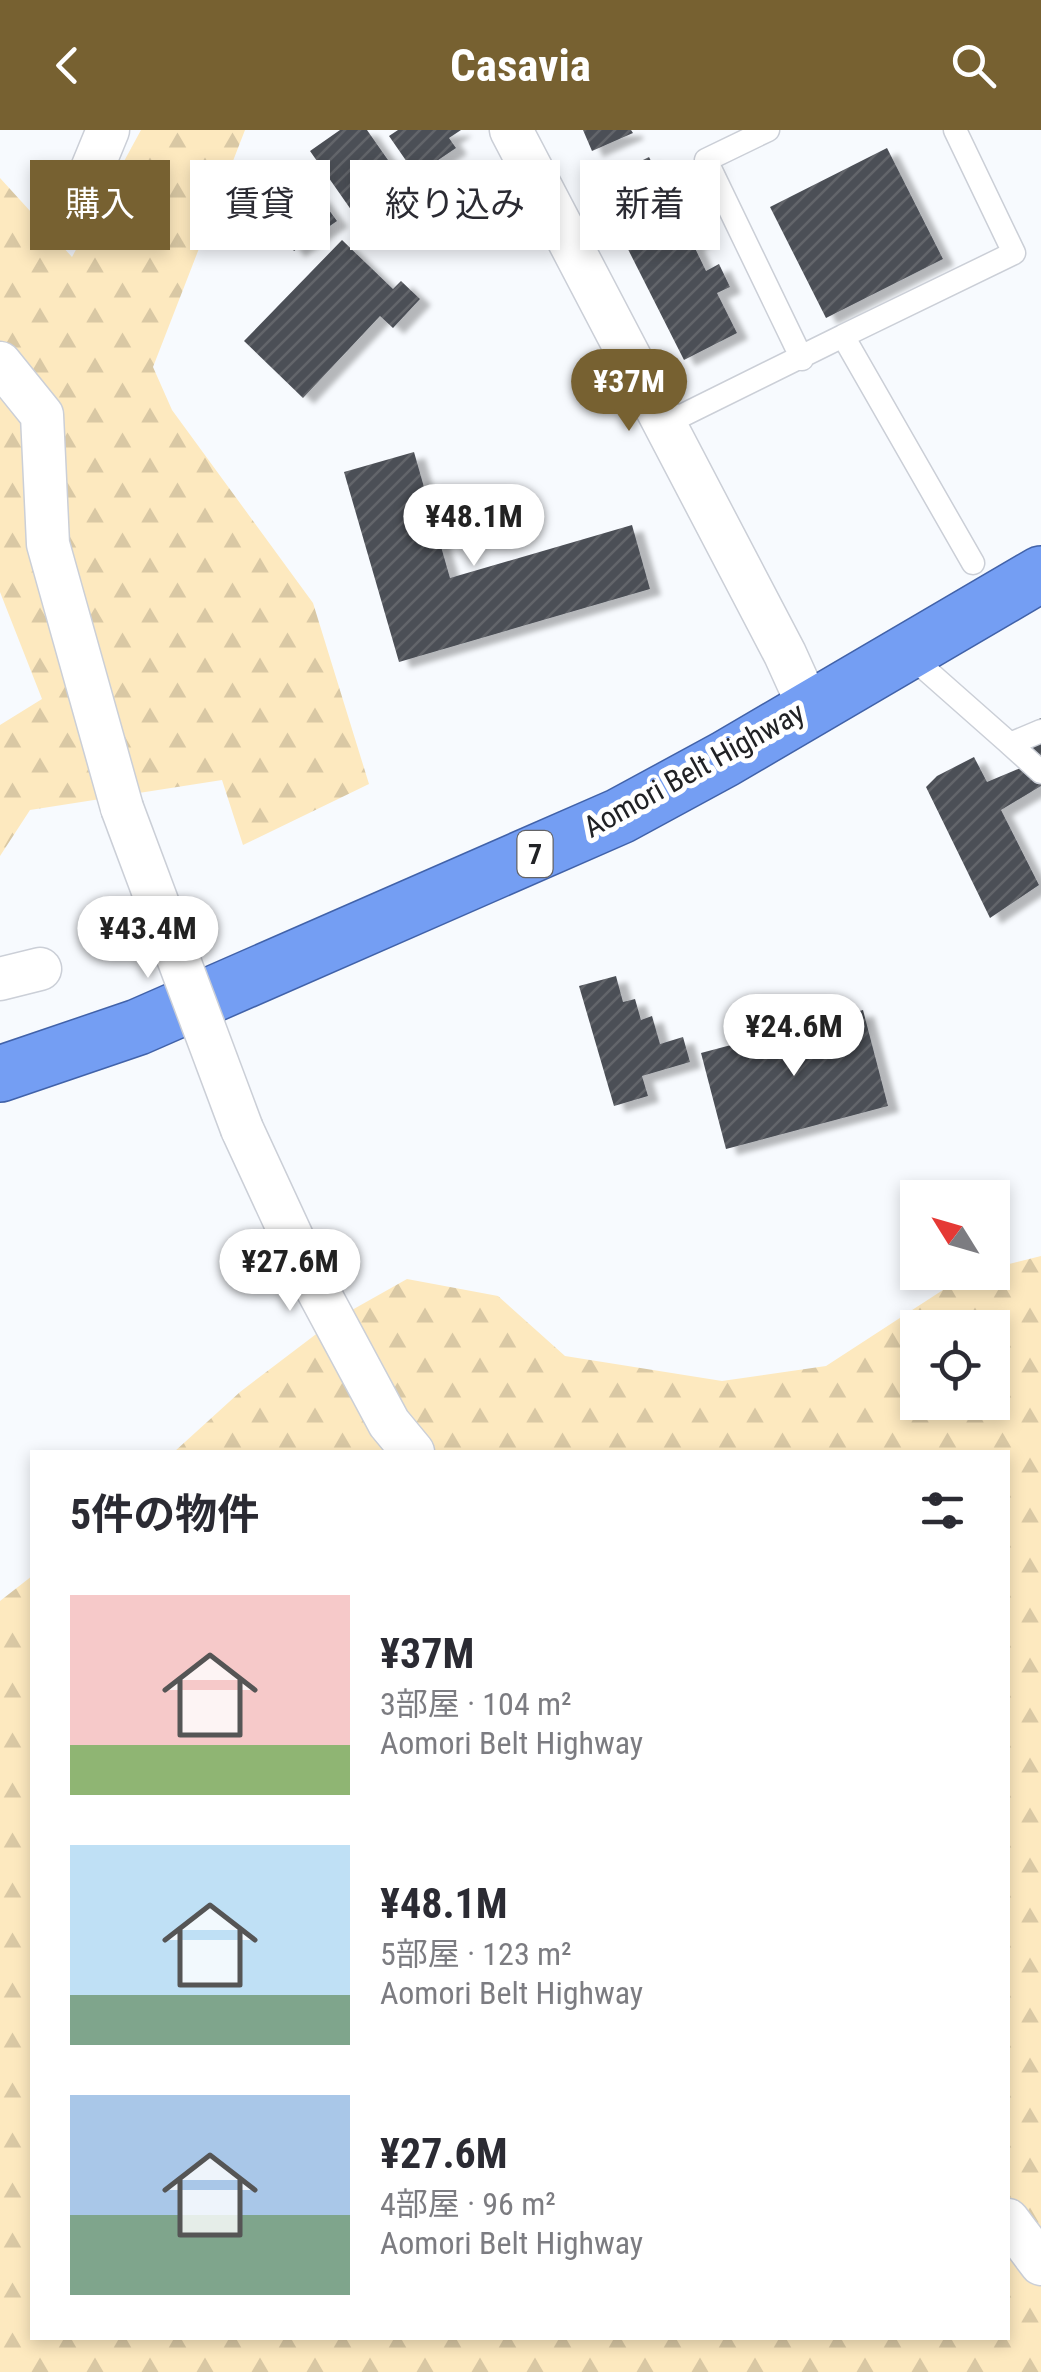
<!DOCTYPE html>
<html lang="ja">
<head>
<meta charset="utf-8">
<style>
  body { margin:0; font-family:"Roboto Condensed","Noto Sans JP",sans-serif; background:#f2f2f3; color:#2b2b33; height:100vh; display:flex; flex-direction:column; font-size:38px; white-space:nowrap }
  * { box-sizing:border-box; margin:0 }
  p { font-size:32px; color:#7c7c81 }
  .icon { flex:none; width:55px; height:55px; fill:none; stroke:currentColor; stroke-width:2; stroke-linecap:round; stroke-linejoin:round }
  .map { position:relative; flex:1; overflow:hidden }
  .drawer { position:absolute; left:30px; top:1320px; width:980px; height:890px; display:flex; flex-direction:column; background:#fff; border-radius:0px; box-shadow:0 5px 15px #0003 }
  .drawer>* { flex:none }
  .guide { position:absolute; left:30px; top:30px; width:982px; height:90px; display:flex; gap:20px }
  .needle { width:65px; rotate:307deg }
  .fabs { position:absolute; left:900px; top:1050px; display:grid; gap:20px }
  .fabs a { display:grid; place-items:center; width:110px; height:110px; border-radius:0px; background:#fff; box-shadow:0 5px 15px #0003; font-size:50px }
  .price { position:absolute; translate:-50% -85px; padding:0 22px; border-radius:35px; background:#fff; color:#222; font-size:32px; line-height:65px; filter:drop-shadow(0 2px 5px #0008) }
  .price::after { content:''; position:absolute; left:50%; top:60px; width:30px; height:22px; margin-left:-15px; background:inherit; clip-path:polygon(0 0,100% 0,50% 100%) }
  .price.on { background:#776131; color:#fff }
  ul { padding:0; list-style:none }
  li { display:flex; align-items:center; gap:30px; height:250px; padding:0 40px }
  li span { display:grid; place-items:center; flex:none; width:280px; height:200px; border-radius:0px; color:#555 }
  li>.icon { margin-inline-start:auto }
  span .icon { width:120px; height:120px; fill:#fffc; stroke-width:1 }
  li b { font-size:42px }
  h2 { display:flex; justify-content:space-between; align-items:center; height:120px; padding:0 40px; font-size:42px }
  .chip { padding:0 35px; border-radius:0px; background:#fff; box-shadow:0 5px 15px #0003; font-size:35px; line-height:90px }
  .chip.on { background:#776131; color:#fff }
  header { display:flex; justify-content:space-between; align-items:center; height:130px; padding:0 40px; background:#776131; color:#fff; font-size:45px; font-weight:700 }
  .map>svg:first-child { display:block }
  .forest { fill:url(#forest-firs); fill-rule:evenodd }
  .building { fill:url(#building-hatch); filter:url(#shadow) }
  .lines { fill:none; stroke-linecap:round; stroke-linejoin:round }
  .service-casing { stroke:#cbcfd7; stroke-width:25 }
  .minor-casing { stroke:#cbcfd7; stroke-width:45 }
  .trunk-casing { stroke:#4162a9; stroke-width:58 }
  .service { stroke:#fff; stroke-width:22 }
  .minor { stroke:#fff; stroke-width:42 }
  .trunk { stroke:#749ef3; stroke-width:55 }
  .minor-bridge-casing { stroke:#cbcfd7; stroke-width:45; stroke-linecap:butt }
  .minor-bridge { stroke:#fff; stroke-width:42 }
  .labels { text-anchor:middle; stroke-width:10; stroke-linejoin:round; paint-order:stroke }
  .shield { fill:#fff; stroke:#646466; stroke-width:2.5 }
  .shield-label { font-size:28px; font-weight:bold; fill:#212225 }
  .street-label { font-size:30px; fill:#212225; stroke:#fff }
</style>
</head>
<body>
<header><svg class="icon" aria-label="back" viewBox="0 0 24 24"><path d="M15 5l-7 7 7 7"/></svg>Casavia<svg class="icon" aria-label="search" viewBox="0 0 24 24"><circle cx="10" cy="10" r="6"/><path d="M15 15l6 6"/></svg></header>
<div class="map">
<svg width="1041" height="2242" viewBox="0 0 1041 2242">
  <defs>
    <pattern id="forest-firs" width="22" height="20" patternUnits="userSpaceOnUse" patternTransform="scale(2.5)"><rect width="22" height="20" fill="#fde9bf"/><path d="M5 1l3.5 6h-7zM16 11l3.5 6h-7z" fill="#d9c8a4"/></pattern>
    <pattern id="building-hatch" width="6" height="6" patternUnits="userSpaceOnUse" patternTransform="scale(2.5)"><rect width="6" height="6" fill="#4c4f56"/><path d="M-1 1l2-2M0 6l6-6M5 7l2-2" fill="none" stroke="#62656b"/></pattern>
    <filter id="shadow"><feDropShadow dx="11" dy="6" stdDeviation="2.5" flood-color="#0004"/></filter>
  </defs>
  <rect width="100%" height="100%" fill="#f7fafe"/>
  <!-- forest -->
  <path class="forest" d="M141,0H245L153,237L172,280L313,473L369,654L243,715L222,650L30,680L0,726V595L42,569L0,462V48L72,127Z
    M1041,1126V2242H0V1471L32,1446V2208H1008V1322H174L240,1262L336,1189L407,1149L498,1166L565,1226L722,1251L826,1236L966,1145L992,1142L993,1138ZM918,1198H992V1272H918Z"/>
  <!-- building -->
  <path class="building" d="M340,0H367L402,50L354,84L310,21Z
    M398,0H461L449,8L456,18L416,45L389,6Z
    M583,0H631L633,3L592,21Z
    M887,18L943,129L826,188L770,77Z
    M649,27L680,89L689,85L701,110L693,114L706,141L719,134L730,157L717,163L737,203L684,230L595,54Z
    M318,65L337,91L294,121L275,96Z
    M342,110L393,159L401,151L420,169L393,198L380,186L303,268L244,211Z
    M414,322L450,448L632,395L650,459L399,532L344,342Z
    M1041,588V656L1001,680L1039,755L990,788L926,657L937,646L974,627L987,652L1023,637L995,609Z
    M616,846L623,872L635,869L641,890L652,886L660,914L683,907L690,932L642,946L648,966L614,976L579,856Z
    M863,880L888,976L726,1019L701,923Z"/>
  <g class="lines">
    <defs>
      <path id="service" d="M768,0L706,30L802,229
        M843,206L1014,123L955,0
        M665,294L843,206L973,433
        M907,523L1010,614L1041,601
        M1010,614L1041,642"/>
      <path id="minor" d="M511,0L785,524L809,577
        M73,85L108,0
        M0,233L42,285L48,414L122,678
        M0,849L40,839
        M242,999L309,1144L389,1293L413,1322
        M1008,2090L1041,2134"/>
      <path id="trunk" d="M0,944L138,897L620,686L725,629L1041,444"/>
    </defs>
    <!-- service casing -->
    <use href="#service" class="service-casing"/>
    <!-- minor casing -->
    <use href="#minor" class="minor-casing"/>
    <!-- trunk casing -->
    <use href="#trunk" class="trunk-casing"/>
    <!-- service -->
    <use href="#service" class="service"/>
    <!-- minor -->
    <use href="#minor" class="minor"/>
    <!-- trunk -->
    <use href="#trunk" class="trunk"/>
    <defs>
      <path id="minor-bridge" d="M122,678L242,999"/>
    </defs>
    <!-- minor-bridge casing -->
    <use href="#minor-bridge" class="minor-bridge-casing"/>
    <!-- minor-bridge -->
    <use href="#minor-bridge" class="minor-bridge"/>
  </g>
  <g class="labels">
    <!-- shield labels -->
    <rect class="shield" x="517.5" y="701" width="35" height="46" rx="8"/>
    <g class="shield-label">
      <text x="535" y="734">7</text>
    </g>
    <!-- street labels -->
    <g class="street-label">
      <text transform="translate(694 640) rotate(-29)" y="10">Aomori Belt Highway</text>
    </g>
  </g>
</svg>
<div class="fabs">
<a><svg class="needle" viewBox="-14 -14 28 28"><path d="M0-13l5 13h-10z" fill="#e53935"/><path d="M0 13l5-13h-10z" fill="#7c7c81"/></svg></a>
<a><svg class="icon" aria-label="locate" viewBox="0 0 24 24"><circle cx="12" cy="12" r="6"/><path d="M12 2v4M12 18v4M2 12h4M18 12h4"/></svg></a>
</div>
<b class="price on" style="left:629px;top:304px">¥37M</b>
<b class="price" style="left:474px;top:439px">¥48.1M</b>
<b class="price" style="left:148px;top:851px">¥43.4M</b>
<b class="price" style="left:794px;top:949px">¥24.6M</b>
<b class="price" style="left:290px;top:1184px">¥27.6M</b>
<div class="guide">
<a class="chip on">購入</a>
<a class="chip">賃貸</a>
<a class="chip">絞り込み</a>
<a class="chip">新着</a>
</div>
<section class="drawer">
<h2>5件の物件<svg class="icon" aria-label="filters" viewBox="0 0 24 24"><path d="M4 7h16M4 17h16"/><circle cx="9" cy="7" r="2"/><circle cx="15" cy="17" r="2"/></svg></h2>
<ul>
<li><span style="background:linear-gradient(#f6c9c9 75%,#8fb573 0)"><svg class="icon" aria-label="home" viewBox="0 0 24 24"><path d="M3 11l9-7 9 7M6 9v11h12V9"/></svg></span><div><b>¥37M</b><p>3部屋 · 104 m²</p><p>Aomori Belt Highway</p></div></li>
<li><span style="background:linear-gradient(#bfe0f5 75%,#7fa58c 0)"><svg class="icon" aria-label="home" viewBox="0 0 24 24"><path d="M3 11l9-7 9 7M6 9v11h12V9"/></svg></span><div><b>¥48.1M</b><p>5部屋 · 123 m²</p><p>Aomori Belt Highway</p></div></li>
<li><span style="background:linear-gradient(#a9c7e8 60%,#7fa58c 0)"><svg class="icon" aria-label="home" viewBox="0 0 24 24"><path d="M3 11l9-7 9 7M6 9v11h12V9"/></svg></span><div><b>¥27.6M</b><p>4部屋 · 96 m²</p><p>Aomori Belt Highway</p></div></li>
</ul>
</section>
</div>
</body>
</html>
